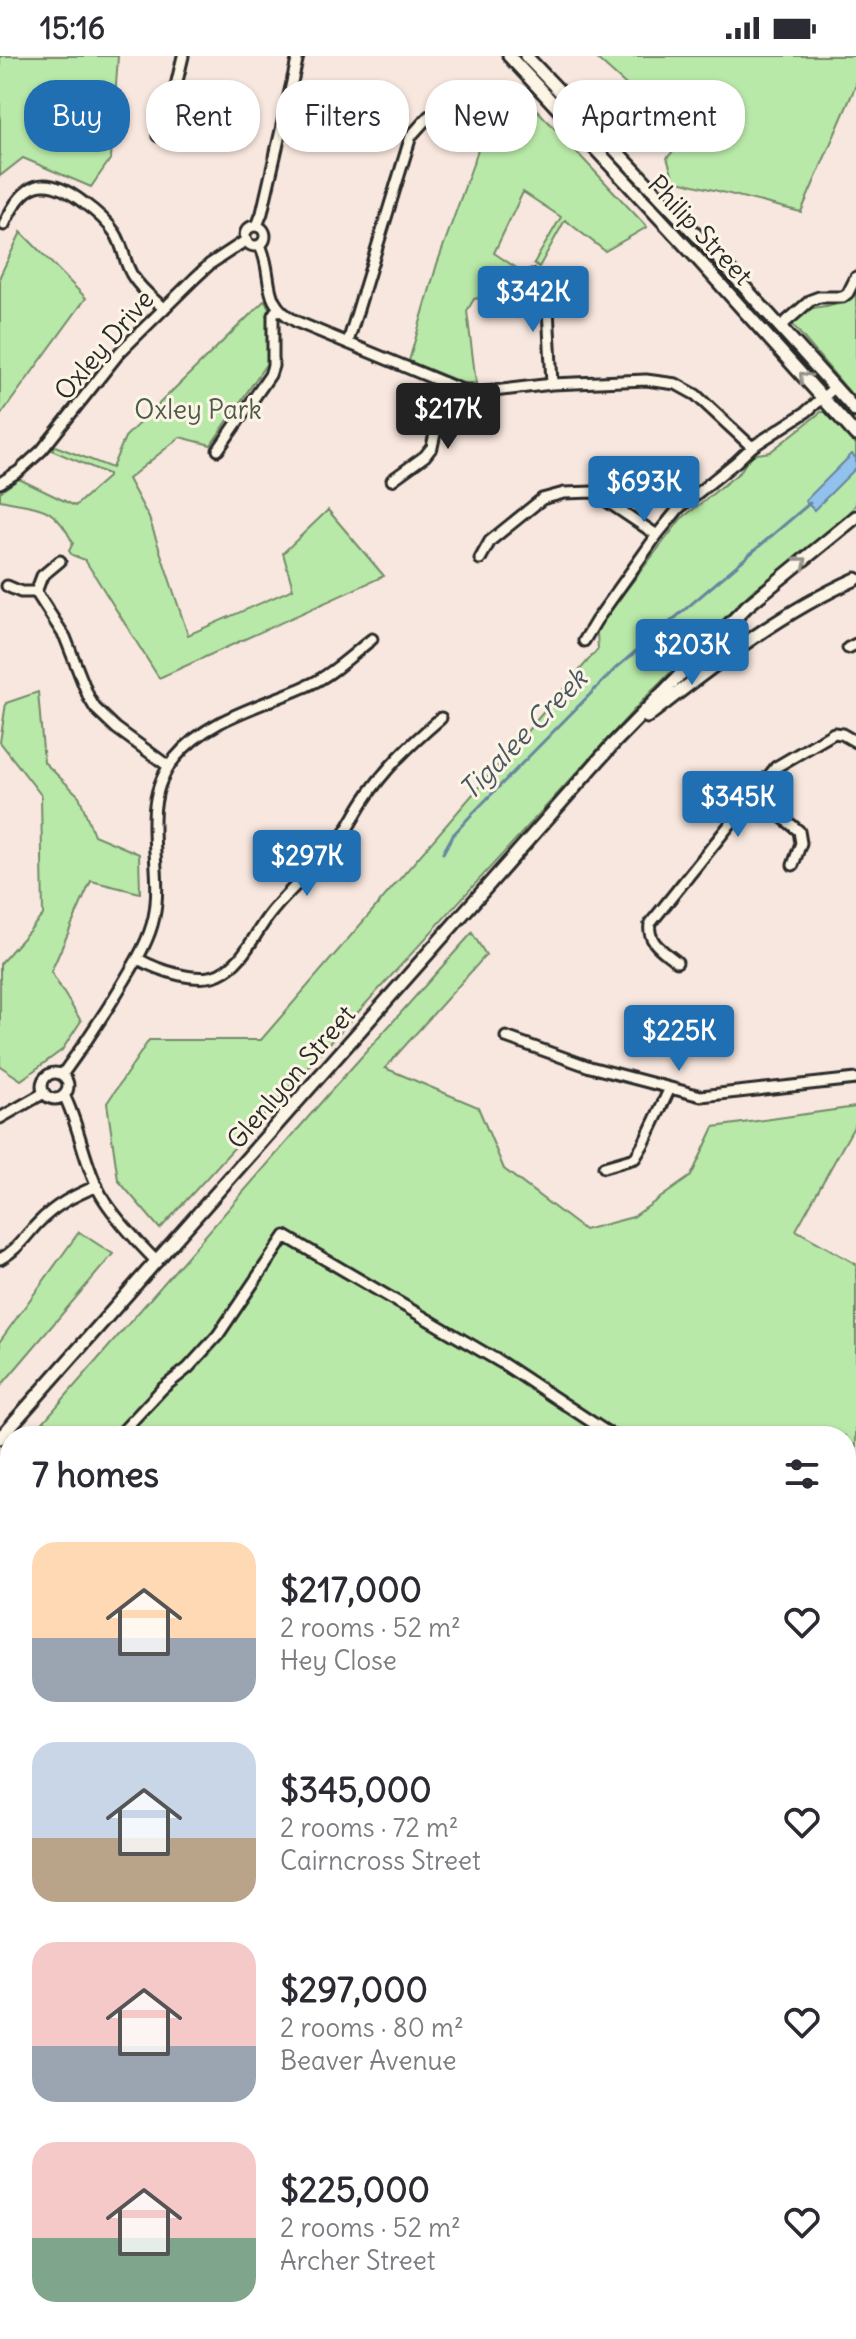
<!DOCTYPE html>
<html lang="en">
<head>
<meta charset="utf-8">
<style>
  body { margin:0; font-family:Delius,sans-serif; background:#f7f7f7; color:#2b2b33; height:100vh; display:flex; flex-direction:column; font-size:30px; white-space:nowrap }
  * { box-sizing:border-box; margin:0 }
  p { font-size:26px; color:#7c7c81 }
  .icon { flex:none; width:44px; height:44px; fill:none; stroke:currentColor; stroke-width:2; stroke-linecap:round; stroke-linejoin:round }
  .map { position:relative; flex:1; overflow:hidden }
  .drawer { position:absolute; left:0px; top:1370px; width:856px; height:914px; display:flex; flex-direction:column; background:#fff; border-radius:32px 32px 0 0; box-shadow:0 2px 6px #0004 }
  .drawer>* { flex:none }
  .banner { position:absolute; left:24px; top:24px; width:808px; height:72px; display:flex; gap:16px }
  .price { position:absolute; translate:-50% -68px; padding:0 18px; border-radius:8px; background:#1f6fb2; color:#fff; font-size:26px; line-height:52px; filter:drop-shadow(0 2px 4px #0008) }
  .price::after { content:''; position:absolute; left:50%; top:48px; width:24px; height:18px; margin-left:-12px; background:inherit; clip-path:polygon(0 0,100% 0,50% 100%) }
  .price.current { background:#222; color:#fff }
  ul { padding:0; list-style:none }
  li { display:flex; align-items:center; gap:24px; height:200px; padding:0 32px }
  li span { display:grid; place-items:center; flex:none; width:224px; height:160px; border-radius:24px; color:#555 }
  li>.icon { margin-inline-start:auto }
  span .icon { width:96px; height:96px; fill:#fffc; stroke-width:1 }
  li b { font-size:34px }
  h2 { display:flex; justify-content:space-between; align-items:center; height:96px; padding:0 32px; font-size:34px }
  .pill { padding:0 28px; border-radius:32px; background:#fff; box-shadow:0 2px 6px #0004; font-size:28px; line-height:72px }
  .pill.current { background:#1f6fb2; color:#fff }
  .status { display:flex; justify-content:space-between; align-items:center; height:56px; padding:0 40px; background:#fff; direction:ltr }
  .status svg { height:22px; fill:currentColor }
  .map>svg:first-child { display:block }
  .green { fill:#b9e9a8; stroke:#728a6a; stroke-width:2 }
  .water { fill:#91c2ed; stroke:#68869f; stroke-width:2 }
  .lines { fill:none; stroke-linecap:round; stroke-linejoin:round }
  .stream { stroke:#68869f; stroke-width:3 }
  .minor-casing { stroke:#2b2b2b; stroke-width:15 }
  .major-casing { stroke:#2b2b2b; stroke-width:17 }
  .minor { stroke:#fcf5e5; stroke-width:9 }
  .major { stroke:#fcf5e5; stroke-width:11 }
  .oneway { stroke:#949088 }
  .labels { text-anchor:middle; stroke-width:6; stroke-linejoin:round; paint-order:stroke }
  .street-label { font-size:26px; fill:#2b2b2b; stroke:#fcf5e5 }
  .park-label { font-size:26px; fill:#4e5a4a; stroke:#fcf5e5 }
  .water-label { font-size:28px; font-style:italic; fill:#4a5865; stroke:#fcf5e5 }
</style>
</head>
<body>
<div class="status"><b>15:16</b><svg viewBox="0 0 49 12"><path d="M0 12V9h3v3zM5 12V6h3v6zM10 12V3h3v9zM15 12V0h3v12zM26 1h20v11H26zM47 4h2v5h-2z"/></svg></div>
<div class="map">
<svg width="856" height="2283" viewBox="0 0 856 2283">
  <rect width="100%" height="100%" fill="#f8e7de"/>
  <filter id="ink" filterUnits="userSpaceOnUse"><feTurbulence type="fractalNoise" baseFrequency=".0125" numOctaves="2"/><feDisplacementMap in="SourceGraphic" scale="16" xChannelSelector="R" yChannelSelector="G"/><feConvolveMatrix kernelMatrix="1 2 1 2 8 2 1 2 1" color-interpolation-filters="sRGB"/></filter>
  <g filter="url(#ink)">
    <!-- green -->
    <path class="green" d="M0,0H118L111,102L91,131L23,102L0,120Z
      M594,0H856V29L801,156L674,124L667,102L685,82Z
      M525,41L647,171L605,195L565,164L539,211L534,207L561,161L523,136L494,197L521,215V225L528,234L474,243L467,255L476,327H463L409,305L437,208L482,83Z
      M21,176L86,242L0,360V220Z
      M856,237V344L792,268C811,247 814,253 839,248C845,246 851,241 856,237Z
      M265,244L271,257L273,298L211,389L180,381L128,423L149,462L188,579L293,533L283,497L328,454L384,520L159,622L85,504L72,499L69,495L73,487C53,447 40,453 0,444V436L19,423L75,450L108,421V418L51,394L55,390L112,412L125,381Z
      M821,356H826L856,388V448L840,470L751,536L644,643L160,1173L118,1124L107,1047L149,984H261L598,593L597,577L600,568L681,463L740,416L751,399L770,396Z
      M38,636L44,706L79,740L94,779L139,798L140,837L91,825L51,916L81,965L62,994L21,1024L0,1010V908L43,859L41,739L0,686L6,647Z
      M472,877L486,899L385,1012L478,1051L504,1113L584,1174L633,1161L691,1120L714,1071L856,1051V1067L796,1174L856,1208V1903L846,1920V1380H31L331,1035Z
      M79,1176L113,1198L0,1331V1285Z
      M10,1404V1612L0,1611V1415Z
      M10,1759V2274H64L63,2283H0V1768Z
      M856,1997V2092C850,2074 839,2024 848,2007C850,2003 853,2000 856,1997Z
      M856,2111V2283H628L625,2274H846V2121Z"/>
    <!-- water -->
    <path class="water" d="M852,398L856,402V412L814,454L805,445Z"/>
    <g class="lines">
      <!-- stream -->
      <path class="stream" d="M443,797L453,779L473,757L615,613L810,447"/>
      <defs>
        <path id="minor" d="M158,80L171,51L183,0
          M4,169C23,126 44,116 84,147C95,155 107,165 115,177C124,190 124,209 134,222C142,234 154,243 164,253
          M245 180a10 10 0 1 1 20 0a10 10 0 1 1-20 0Z
          M257,170L262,157L298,0
          M260,189C275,222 259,246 297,266L459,333L477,337L552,328L646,324L676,328L696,339L752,391
          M532,219L547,234L552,328
          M780,271L811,244L819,241H843L848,237L856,221
          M348,286L411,80L429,60
          M218,394L270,319L273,310V259L277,253
          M392,424L425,400L432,391L446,328
          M0,427L19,415L42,394L120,296L195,222L210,208L245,185
          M480,503L490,485L542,443L564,437L593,436L657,479
          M7,530L21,536H36L42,520L60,505
          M36,536L65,581L89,642L95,652L116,672L168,710
          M584,585L596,565L657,479L679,452L736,406L752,391L806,356L834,332
          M848,592L856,588
          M754,738L799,775L801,787L793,809
          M138,903C158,914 197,928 219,918C244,907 254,878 270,858C291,831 319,809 340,783C349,772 355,758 363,746C384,713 412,687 441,662
          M677,906C664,895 647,887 650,868L776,711L834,677L842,678L856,686
          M506,981L590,1011L701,1040L856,1023
          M42 1030a13 13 0 1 1 26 0a13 13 0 1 1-26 0Z
          M62,1019C84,989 104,959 123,927C135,907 149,885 154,861C165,808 136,748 175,702C208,661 267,649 313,627C335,616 353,598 372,583
          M64,1039C79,1069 83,1103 98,1133C108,1154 140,1189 157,1206
          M0,1062L44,1037
          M604,1111L635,1102L644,1087L670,1032
          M0,1203C16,1195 25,1181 37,1168C55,1149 73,1140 97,1130
          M113,1380L121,1377L163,1332L188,1312L218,1279L285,1180L502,1307L613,1380
          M0,1460L10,1444
          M846,1520L856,1513
          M846,1611L856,1646
          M846,1955L856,1939
          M460,2274L467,2283
          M472,2274L480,2283
          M500,2283L511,2274"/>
        <path id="major" d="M509,0L695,200L856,379
          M526,0L719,203L856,355
          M647,661C713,610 779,557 856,523
          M0,1382L613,688L747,550L856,461"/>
      </defs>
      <!-- minor casing -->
      <use href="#minor" class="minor-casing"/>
      <!-- major casing -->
      <use href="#major" class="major-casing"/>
      <!-- minor -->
      <use href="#minor" class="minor"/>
      <!-- major -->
      <use href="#major" class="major"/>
    </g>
    <!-- one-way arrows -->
    <defs><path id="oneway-chevron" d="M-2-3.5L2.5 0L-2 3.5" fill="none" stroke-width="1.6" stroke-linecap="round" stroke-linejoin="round" transform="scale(2)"/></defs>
    <g class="oneway">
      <use href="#oneway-chevron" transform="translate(804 321) rotate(-132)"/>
      <use href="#oneway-chevron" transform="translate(802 506) rotate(-39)"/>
    </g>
  </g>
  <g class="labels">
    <!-- street labels -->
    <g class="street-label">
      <text transform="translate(700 174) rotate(47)" y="9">Philip Street</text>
      <text transform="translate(104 289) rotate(-49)" y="9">Oxley Drive</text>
      <text transform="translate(291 1021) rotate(-49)" y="9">Glenlyon Street</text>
    </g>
    <!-- park labels -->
    <g class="park-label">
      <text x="198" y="363">Oxley Park</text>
    </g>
    <!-- water labels -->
    <g class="water-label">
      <text transform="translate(523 678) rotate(-46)" y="10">Tigalee Creek</text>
    </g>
  </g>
</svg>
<b class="price" style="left:533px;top:278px">$342K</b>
<b class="price current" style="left:448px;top:395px">$217K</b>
<b class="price" style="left:644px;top:468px">$693K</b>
<b class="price" style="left:692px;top:631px">$203K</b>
<b class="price" style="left:738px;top:783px">$345K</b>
<b class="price" style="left:307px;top:842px">$297K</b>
<b class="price" style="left:679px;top:1017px">$225K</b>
<div class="banner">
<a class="pill current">Buy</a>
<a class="pill">Rent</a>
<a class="pill">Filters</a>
<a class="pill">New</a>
<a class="pill">Apartment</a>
</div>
<section class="drawer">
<h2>7 homes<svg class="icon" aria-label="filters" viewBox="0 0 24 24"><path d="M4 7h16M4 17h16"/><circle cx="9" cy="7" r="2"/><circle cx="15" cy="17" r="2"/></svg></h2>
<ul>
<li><span style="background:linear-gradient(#ffd9b3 60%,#9aa5b1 0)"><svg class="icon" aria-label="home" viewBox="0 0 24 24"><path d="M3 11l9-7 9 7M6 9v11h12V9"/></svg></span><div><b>$217,000</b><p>2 rooms · 52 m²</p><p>Hey Close</p></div><svg class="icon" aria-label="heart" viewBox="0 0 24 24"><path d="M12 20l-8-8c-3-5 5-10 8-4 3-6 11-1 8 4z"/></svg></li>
<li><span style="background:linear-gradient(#c9d6e8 60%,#b9a48a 0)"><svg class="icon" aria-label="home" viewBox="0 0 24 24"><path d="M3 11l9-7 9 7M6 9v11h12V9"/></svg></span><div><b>$345,000</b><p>2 rooms · 72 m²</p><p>Cairncross Street</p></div><svg class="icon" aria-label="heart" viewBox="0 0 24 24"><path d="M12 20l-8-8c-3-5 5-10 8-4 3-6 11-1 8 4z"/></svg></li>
<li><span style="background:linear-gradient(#f6c9c9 65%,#9aa5b1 0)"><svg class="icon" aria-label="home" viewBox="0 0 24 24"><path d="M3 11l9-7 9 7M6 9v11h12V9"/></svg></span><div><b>$297,000</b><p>2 rooms · 80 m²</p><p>Beaver Avenue</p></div><svg class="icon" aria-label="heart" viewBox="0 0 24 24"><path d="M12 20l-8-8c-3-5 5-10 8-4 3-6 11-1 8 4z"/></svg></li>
<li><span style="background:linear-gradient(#f6c9c9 60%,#7fa58c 0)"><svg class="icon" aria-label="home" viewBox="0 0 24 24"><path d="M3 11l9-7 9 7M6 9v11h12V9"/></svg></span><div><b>$225,000</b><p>2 rooms · 52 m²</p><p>Archer Street</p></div><svg class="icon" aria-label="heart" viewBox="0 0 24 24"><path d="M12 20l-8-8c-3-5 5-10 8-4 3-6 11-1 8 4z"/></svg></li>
</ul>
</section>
</div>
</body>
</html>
